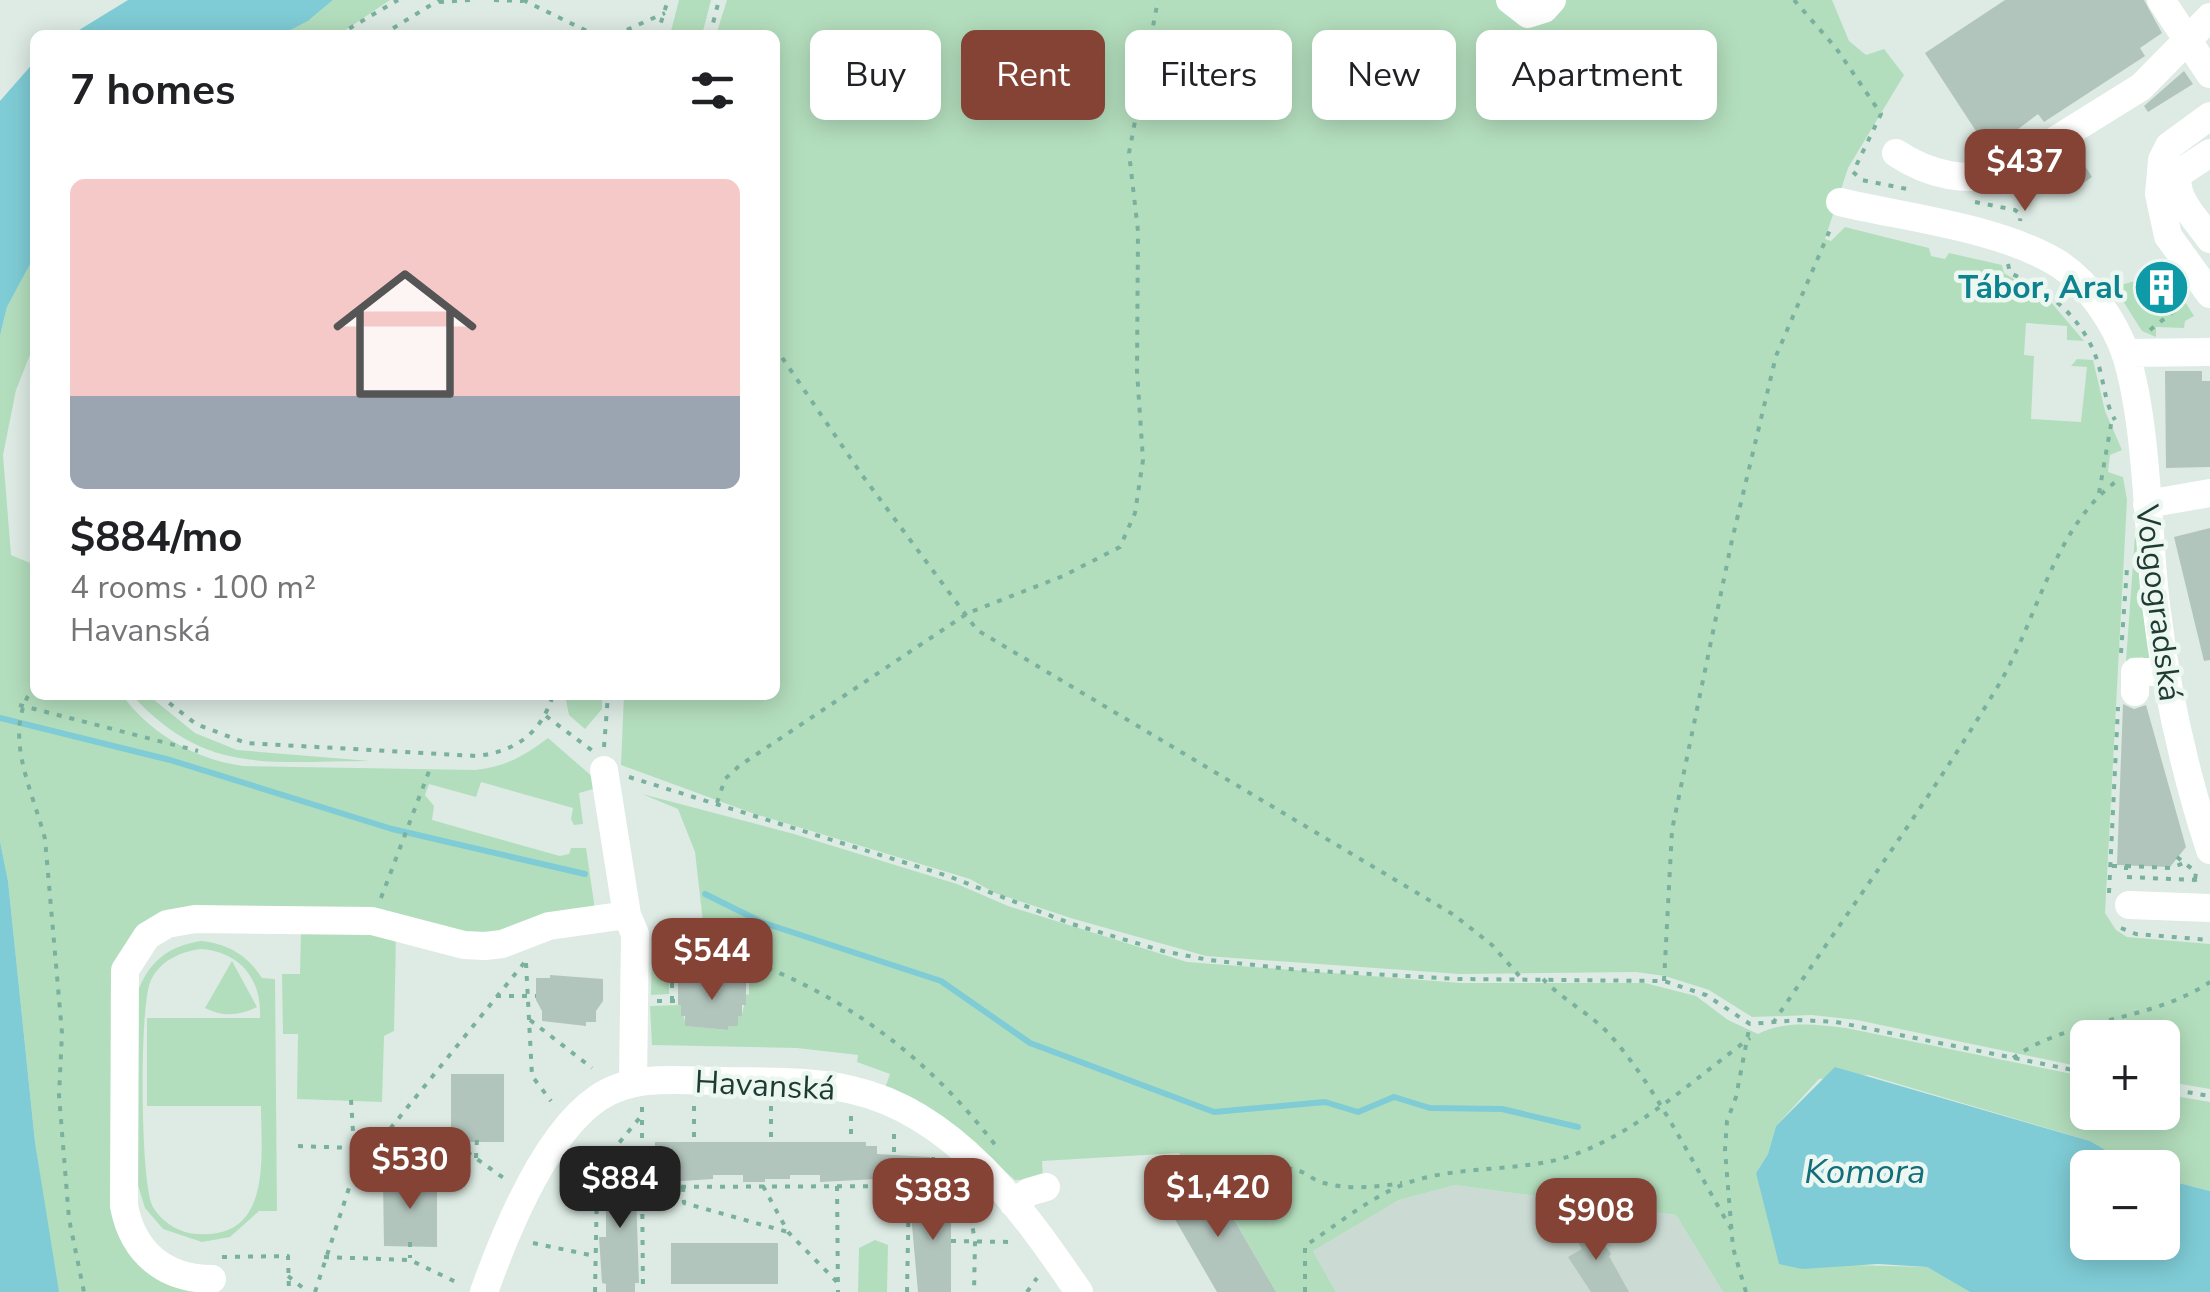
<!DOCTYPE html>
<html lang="en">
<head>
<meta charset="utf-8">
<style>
  body { margin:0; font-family:"Nunito Sans",sans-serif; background:#f6f6f6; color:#202124; height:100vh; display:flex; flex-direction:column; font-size:38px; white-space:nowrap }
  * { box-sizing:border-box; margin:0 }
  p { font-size:32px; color:#757577 }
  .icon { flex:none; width:55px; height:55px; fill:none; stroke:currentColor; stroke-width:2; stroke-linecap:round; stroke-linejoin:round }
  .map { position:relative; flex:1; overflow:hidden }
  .drawer { position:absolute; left:30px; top:30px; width:750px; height:670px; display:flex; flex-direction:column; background:#fff; border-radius:15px; box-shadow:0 5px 25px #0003 }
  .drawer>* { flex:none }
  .hud { position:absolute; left:810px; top:30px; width:950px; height:90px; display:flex; gap:20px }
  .controls { position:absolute; left:2070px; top:1020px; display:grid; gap:20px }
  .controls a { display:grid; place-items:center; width:110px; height:110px; border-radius:15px; background:#fff; box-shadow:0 5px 25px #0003; font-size:50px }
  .price { position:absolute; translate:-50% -85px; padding:0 22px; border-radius:20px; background:#844334; color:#fff; font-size:32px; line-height:65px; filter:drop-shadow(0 2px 5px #0008) }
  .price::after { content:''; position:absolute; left:50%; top:60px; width:30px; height:22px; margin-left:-15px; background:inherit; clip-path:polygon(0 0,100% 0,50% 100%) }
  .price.current { background:#222; color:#fff }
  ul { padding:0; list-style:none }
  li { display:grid; align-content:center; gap:20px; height:530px; padding:0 40px }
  li span { display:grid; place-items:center; height:310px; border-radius:15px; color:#555 }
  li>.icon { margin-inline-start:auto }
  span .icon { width:180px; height:180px; fill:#fffc; stroke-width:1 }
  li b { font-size:42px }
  h2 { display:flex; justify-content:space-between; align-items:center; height:120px; padding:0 40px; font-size:42px }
  .tag { padding:0 35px; border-radius:15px; background:#fff; box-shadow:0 5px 25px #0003; font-size:35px; line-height:90px }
  .tag.current { background:#844334; color:#fff }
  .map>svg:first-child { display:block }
  .built { fill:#cbdad3 }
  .green { fill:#b3debd; fill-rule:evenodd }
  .water { fill:#7fccd6 }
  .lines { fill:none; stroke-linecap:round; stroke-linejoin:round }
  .stream { stroke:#7fccd6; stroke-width:6 }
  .building { fill:#b2c5bd }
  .path { stroke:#7ab19e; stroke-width:4; stroke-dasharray:5 8; stroke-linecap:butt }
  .minor { stroke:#fff; stroke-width:28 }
  .labels { text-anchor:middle; stroke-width:9; stroke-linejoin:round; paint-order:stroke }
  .culture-label { font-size:32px; font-weight:bold; fill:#0d838f; stroke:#edf7f2; text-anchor:end }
  .street-label { font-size:32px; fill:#1d3b32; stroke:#edf7f2 }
  .water-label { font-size:35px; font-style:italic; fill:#136e7b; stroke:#edf7f2 }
</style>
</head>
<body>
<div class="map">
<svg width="2210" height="1292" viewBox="0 0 2210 1292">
  <rect width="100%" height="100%" fill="#ddebe4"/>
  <!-- built -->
  <path class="built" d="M1455,1185L1676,1215L1723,1292H1336L1313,1251L1399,1200Z"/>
  <!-- green -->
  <path class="green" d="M333,0H390L338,35H281L308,21Z
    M679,0H711L702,35H670Z
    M727,0H1832L1849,41L1866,55L1884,49L1904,75L1848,168L1825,239L1831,241L1845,227L1929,248L1931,256L1945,259L1949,253L2002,265L2004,273L2050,301L2084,341L2067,340V326L2026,323L2024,355L2034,356L2031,419L2081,422L2087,367L2071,366L2077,359L2093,360L2105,411L2122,450L2110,455L2108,472L2123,477L2127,500L2105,913L2116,930L2127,937L2210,944V1089L2163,1081L2162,1038H2088L2087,1068L1857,1020L1812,1015L1752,1017L1709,990L1665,976L1636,972L1460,974L1206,956L1074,919L995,893L970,879L752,813L621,765L624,695H775V35H716Z
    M35,255V342L16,390L3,455L11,555L35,565V695H122C151,734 194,759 243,766L475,770C505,767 524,756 548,738L594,778L597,788L579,793L583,824L574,825L571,819L573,808L481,782L476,797L429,784L425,795L434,806L432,820L560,856L569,854L571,848H586L595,910L489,937L385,913L133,935L114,1219L201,1292H59L57,1289L35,1142L8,881L0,841V336L7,307Z
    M2145,278L2168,310L2184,300L2194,316L2185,321L2184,328L2156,327V337L2142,331L2114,287Z
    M2137,508L2151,658L2144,664L2143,657L2129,658L2123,703Z
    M132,695H148L195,733L237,750L370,761C271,761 205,776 132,695Z
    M565,695H602V709L585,729L569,715Z
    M642,794L794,834L957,884L1008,906L1187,962L1461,983H1645L1696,996L1728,1020L1758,1034C1783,1020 1819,1025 1846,1028L2087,1077L2088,1112H2162L2163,1094L2210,1102V1191L2163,1179L2162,1168L2135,1167L2090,1141L1868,1075L1819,1079L1776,1126L1768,1154L1756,1173L1852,1265L1927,1267L1970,1292H1723L1676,1215L1455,1185L1399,1200L1313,1251L1336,1292H1276L1210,1177L1195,1184L1179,1153L1042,1161L1043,1178L1015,1180L940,1115L915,1099L885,1088L890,1074L857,1062L858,1055L797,1048L652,1045L650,1006L681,1005L686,1026L728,1030V1026H738V1016L742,1015L746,995L749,994V983H732L731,979L677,983V944L684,943L768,970L765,962L705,939L695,852L678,809Z
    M301,931L396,936L394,1031L384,1036L382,1102L297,1099L298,1034H283L282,974H300Z
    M663,938L669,946V994L651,995L652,945Z
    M201,941C229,944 247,955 262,978L275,979L277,1211H259L230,1237L202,1242L163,1229L145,1208L137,1182V994C148,962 168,946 201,941ZM201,949C240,952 262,979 260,1018H147V1106H261C261,1155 273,1240 197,1234C179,1233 162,1222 153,1207C140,1185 139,1003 151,980C161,960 180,952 201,949Z
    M232,961L257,1007C239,1016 223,1017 205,1008Z
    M875,1240L888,1245L887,1292H858L859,1248Z"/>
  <!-- water -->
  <path class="water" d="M128,0H333L308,21L281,35H71Z
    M35,61V255L7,307L0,336V101Z
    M0,841L8,881L35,1142L59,1292H0Z
    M1835,1067L2090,1141L2135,1167L2088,1168V1242H2162L2163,1179L2210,1191V1292H1970L1927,1267L1878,1264L1802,1269L1779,1264L1756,1173L1768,1154L1776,1126Z"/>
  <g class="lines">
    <!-- stream -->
    <path class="stream" d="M0,718L170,760L392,829L585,874
      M705,894L764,923L941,981L1030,1043L1214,1112L1325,1102L1358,1112L1394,1097L1430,1108L1502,1109L1578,1127"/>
  </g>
  <!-- building -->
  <path class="building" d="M2005,0H2144L2162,33L2140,48L2145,56L2044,122L2038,114L1989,151L1925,53Z
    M2184,71L2193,84L2148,112L2144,106Z
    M2074,149L2092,177L2068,194L2049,165Z
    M2165,371H2202V381H2210V467L2166,468Z
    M2210,528V660L2204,661L2174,537Z
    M2123,704L2134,709L2146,705L2186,847L2170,867L2117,865Z
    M550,975L603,979V1001L596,1011V1022H586V1026L542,1021V1011L536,1000V978H550Z
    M692,979L746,983V1005H742V1016H738V1026H728V1030L685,1026V1016H681V1005H678V983H692Z
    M451,1074H504V1142H451Z
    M655,1142H866V1146H877V1154L930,1157V1183H877V1179L820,1182V1175H790V1179H765V1182H743V1175H713V1179L666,1182V1175H645V1146H655Z
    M610,1164H635L639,1283H635V1292H606V1284L602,1283L599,1237H606V1174H609Z
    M1209,1176L1276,1292H1217L1165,1202Z
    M383,1178H437V1247L384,1246Z
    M918,1193H948V1204H951V1292H918L911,1214H918Z
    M1588,1221L1611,1254L1609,1256L1629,1292H1591L1568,1257L1582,1249L1572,1231Z
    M671,1243H778V1284H671Z"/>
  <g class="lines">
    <!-- path -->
    <path class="path" d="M494,0L523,1
      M523,0L595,35
      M1794,0L1836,48L1881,114L1854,170
      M439,2L470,0
      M338,35L398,0
      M382,35L439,0
      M615,35L665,13
      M657,35L668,0
      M710,35L719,0
      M1853,172L1862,180L1912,190
      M1975,202L2015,210L2021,215L2020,221
      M2008,264L2010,273C2049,291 2083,318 2097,360C2104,380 2104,401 2115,420
      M2150,330L2174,311L2183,295
      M775,347L862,475L977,630L1454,915L1492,945L1522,979
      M2099,493L2112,419
      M2121,653L2127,568
      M35,685C0,731 32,788 45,839L62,1033L59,1095L69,1219L84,1292
      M159,695L196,724L246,743L477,756C517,751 541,733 553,695
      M19,705L198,751
      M546,716L594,752
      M604,747L608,695
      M629,777L948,876L1072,924L1163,951L1209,960L1299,970L1459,979L1664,981L1706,995L1750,1024L1799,1020L1836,1022L2088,1073
      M717,803L725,779L739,766L968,613L1063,576L1120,547L1135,513L1143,460L1137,371L1138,231L1129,153L1158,0
      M2177,857L2196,872L2195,880
      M2112,866H2126V877L2195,880L2196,886
      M2126,866L2171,868L2184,863
      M2109,893L2118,707
      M381,898L431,766
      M2121,928L2136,934L2210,940
      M656,934C680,934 707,947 730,954C841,991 929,1057 999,1150
      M526,963L532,1076L551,1101
      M1543,979C1563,1000 1592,1015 1609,1034C1657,1087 1696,1170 1733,1232
      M1664,981L1672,830L1732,540L1776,356L1832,225
      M496,996H536
      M657,1001H678
      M672,1001V937
      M530,1020L592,1068
      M1773,1023C1848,911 1929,801 1998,686C2038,620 2054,523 2121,478
      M2013,1058C2071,1017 2151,1022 2210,982
      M2162,1088L2210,1096
      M351,1100L354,1147
      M694,1106V1142
      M771,1106V1142
      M642,1107V1164
      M851,1116V1142
      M894,1134V1154
      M298,1146L467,1152L505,1179
      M933,1157L934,1186
      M476,1158L477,1138
      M642,1175L643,1292
      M567,1177L606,1190
      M1172,1178C1202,1162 1263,1161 1296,1170C1306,1172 1314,1181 1324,1183C1349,1190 1377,1187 1402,1183
      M590,1185L600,1166L642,1115
      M763,1186L788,1232L838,1283
      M837,1186L838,1292
      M930,1186L966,1187L975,1242L974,1292
      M642,1187L918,1186
      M683,1187L684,1203L788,1232
      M951,1241L1012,1242
      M410,1242V1258
      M533,1243L595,1256
      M222,1257L288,1256L289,1292
      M324,1257L410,1260L456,1282
      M288,1276L308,1292
      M315,1292L349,1188L373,1150L524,963
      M595,1292L597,1187
      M907,1292L909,1187
      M1027,1292L1037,1278
      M1305,1292V1246C1338,1224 1373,1195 1410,1182C1461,1165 1523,1172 1570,1156C1636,1134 1694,1079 1750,1038
      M1746,1292L1733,1248L1725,1150L1727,1121L1736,1097L1750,1024"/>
    <!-- minor -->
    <path class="minor" d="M1510,0L1528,14L1544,9L1552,0
      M2161,0L2210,74
      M2210,116L2169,146L2162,160L2159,194L2168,236L2210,294
      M1896,153C1929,175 1968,184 2006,171L2141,87L2210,17
      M2210,153L2178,174C2173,198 2197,220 2210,239
      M1840,202C1908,218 2001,228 2059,264C2088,283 2115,322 2126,355C2148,427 2147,529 2156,605C2166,689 2184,770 2210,850
      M2125,353L2210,352
      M2147,504L2210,493
      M2135,692V672H2166
      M604,770L627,915L635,934L633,1082
      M2129,905L2210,908
      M1013,1203L1029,1192L1046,1187
      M212,1279C165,1279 133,1253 124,1206L125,970L147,936L167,924L195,919L372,921L464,945L485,946L502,944L549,926L627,915
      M484,1292C505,1233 545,1134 598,1098C635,1073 681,1081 723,1081C766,1082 810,1080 852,1090C955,1113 1023,1210 1079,1292"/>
  </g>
  <!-- icons -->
  <defs>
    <symbol id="building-disc" viewBox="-11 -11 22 22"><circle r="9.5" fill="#0f9aa8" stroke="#edf7f2"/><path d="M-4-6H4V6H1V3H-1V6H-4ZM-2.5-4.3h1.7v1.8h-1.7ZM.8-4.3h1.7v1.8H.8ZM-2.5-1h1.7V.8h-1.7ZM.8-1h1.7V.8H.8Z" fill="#fff"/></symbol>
  </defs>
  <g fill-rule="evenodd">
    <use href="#building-disc" x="2130" y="256" width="63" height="63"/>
  </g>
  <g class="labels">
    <!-- culture labels -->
    <g class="culture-label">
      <text x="2123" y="298">Tábor, Aral</text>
    </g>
    <!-- street labels -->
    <g class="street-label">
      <text transform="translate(2159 603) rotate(83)" y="11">Volgogradská</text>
      <text transform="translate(765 1085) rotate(3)" y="11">Havanská</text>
    </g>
    <!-- water labels -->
    <g class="water-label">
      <text x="1865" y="1183">Komora</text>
    </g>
  </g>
</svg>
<div class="controls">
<a>+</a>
<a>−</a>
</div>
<b class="price" style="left:2025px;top:214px">$437</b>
<b class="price" style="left:712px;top:1003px">$544</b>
<b class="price" style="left:410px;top:1212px">$530</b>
<b class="price current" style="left:620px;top:1231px">$884</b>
<b class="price" style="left:1218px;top:1240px">$1,420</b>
<b class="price" style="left:933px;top:1243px">$383</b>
<b class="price" style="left:1596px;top:1263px">$908</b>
<div class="hud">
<a class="tag">Buy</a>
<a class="tag current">Rent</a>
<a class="tag">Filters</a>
<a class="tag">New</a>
<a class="tag">Apartment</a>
</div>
<section class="drawer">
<h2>7 homes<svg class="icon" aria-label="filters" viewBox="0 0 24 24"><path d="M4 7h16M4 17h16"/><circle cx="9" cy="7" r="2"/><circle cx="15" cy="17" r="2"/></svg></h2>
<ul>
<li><span style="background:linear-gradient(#f6c9c9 70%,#9aa5b1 0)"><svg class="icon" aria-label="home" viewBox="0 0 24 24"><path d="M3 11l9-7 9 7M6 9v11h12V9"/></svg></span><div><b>$884/mo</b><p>4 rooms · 100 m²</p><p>Havanská</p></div></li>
</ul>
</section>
</div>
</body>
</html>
